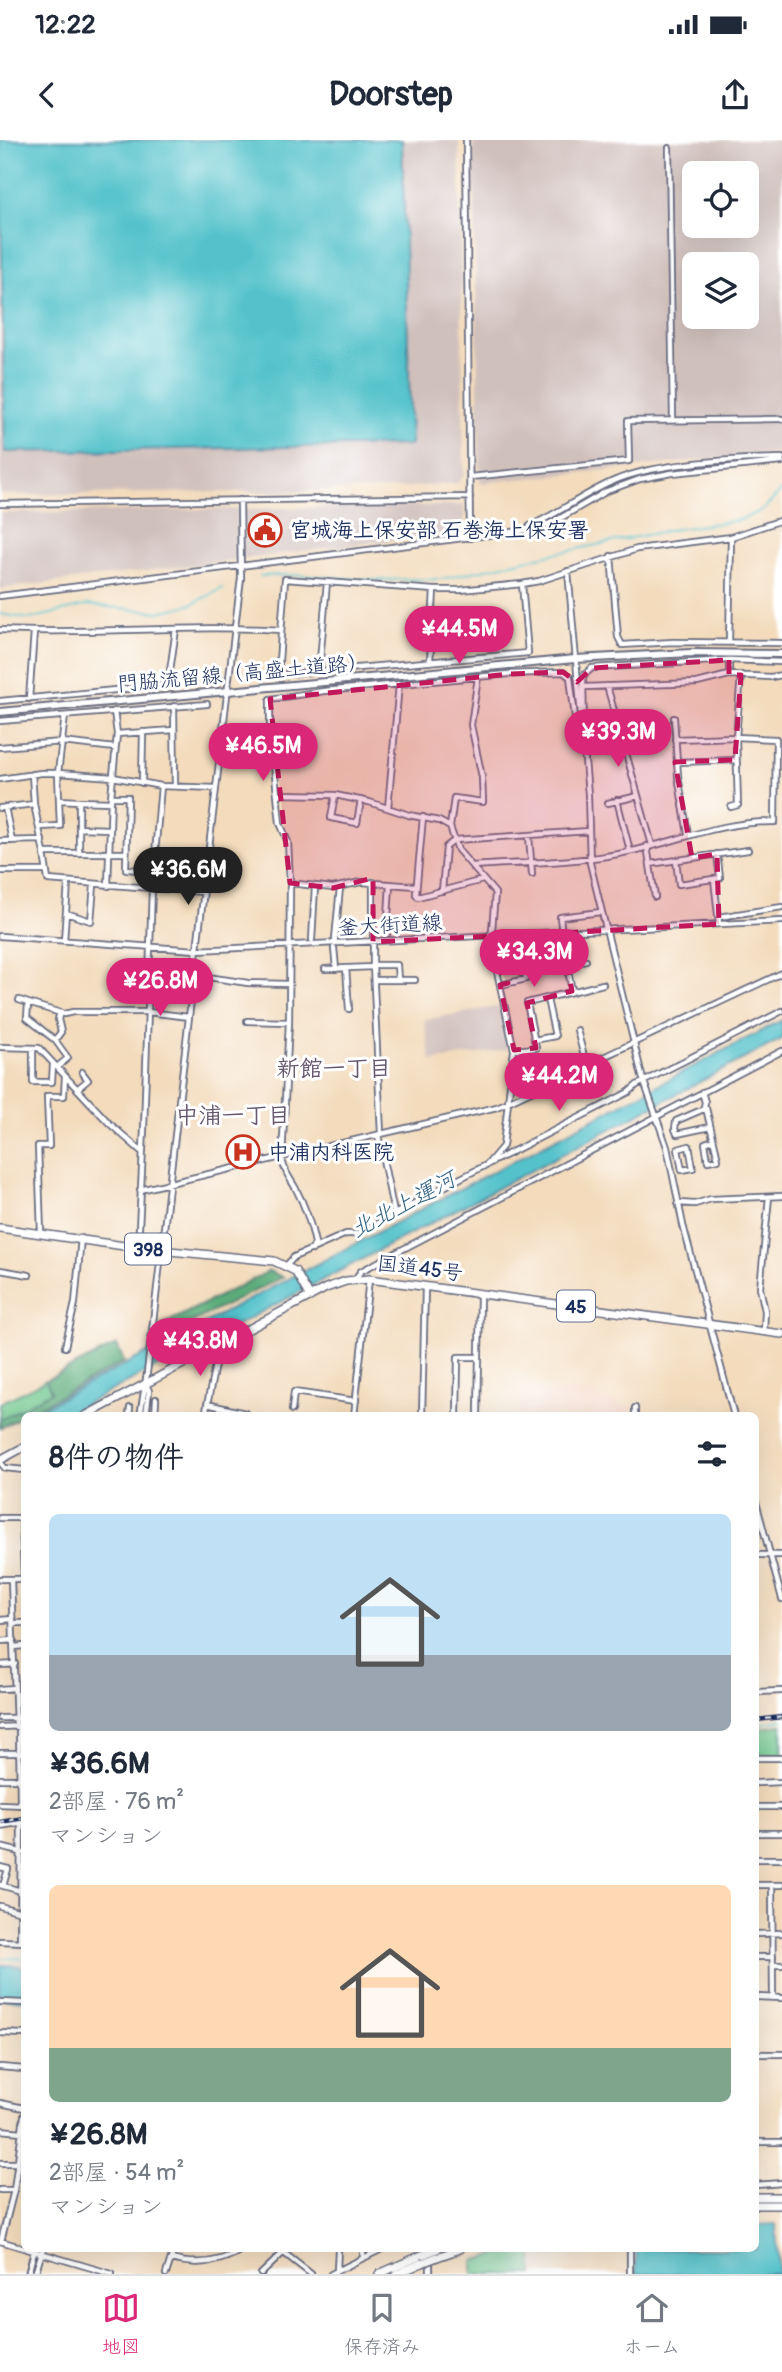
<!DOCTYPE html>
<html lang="ja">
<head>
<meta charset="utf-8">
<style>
  body { margin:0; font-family:Pangolin,"Klee One",sans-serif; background:#f2f2f3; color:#1f2937; height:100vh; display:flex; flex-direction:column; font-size:26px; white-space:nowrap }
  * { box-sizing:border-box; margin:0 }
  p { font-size:23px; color:#747a83 }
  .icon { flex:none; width:38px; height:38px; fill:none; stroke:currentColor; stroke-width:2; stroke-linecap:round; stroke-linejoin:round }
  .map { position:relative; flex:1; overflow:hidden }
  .drawer { position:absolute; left:21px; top:1272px; width:738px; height:840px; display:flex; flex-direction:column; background:#fff; border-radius:10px; box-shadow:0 7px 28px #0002 }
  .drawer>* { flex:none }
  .controls { position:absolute; left:682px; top:21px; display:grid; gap:14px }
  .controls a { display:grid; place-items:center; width:77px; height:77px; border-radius:10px; background:#fff; box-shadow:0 7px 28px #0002; font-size:35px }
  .price { position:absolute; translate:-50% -60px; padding:0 16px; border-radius:24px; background:#db2777; color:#fff; font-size:23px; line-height:46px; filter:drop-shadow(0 2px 4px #0008) }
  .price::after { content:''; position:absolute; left:50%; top:42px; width:21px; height:16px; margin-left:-10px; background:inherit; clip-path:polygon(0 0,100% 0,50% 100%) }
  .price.selected { background:#222; color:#fff }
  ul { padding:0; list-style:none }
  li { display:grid; align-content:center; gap:14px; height:371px; padding:0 28px }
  li span { display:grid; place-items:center; height:217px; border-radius:10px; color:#555 }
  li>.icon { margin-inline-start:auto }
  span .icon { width:126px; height:126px; fill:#fffc; stroke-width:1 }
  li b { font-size:30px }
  h2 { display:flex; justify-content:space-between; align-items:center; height:84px; padding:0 28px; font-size:30px }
  .status { display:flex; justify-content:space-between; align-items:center; height:49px; padding:0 35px; background:#fff; direction:ltr }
  .status svg { height:19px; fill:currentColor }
  header { display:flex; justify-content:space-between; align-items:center; height:91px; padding:0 28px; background:#fff; font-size:32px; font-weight:800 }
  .tabs { display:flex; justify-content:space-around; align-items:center; height:98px; border-top:2px solid #e0e1e3; background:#fff; font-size:19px; color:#747a83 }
  .tabs a { display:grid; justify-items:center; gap:4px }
  .tabs .selected { color:#db2777 }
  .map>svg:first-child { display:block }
  .built { fill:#f4d3c0 }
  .industrial { fill:#d0c0bc; fill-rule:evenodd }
  .green { fill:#71c88e; stroke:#467c76; stroke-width:2 }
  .forest { fill:#5cac79; stroke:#3c6e6c; stroke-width:2 }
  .water { fill:#54c2cb; stroke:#387894; stroke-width:2 }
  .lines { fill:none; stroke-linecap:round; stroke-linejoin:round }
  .stream { stroke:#54c2cb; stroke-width:2 }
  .minor-casing { stroke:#676b7f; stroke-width:8 }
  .major-casing { stroke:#676b7f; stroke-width:10 }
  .highway-casing { stroke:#676b7f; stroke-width:10 }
  .minor { stroke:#fff; stroke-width:4.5 }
  .major { stroke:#fff; stroke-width:6 }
  .highway { stroke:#fff; stroke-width:7 }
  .rail-casing { stroke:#1b2f5e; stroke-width:4.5 }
  .rail { stroke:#fff; stroke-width:2; stroke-dasharray:5; stroke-linecap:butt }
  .highway-bridge-casing { stroke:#676b7f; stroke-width:10; stroke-linecap:butt }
  .highway-bridge { stroke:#fff; stroke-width:7 }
  .marked { fill:#c2185b; fill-opacity:0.2; stroke:#c2185b; stroke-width:5; stroke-dasharray:14 9; stroke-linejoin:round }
  .labels { text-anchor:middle; stroke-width:6; stroke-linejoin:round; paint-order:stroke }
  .shield { fill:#fff; stroke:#5f6d8e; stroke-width:2 }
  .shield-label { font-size:19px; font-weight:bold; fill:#1b2f5e }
  .poi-label { font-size:21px; font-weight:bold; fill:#1b2f5e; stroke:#fff; text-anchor:start }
  .street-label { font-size:21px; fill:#1b2f5e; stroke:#fff }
  .neighbourhood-label { font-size:23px; font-weight:bold; fill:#675870; stroke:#fff }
  .water-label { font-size:23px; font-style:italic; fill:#2f6284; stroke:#fff }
</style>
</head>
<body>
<div class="status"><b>12:22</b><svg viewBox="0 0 49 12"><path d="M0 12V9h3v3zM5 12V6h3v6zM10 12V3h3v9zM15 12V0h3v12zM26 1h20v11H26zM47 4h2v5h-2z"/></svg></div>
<header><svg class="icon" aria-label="back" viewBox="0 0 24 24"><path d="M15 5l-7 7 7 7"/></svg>Doorstep<svg class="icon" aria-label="share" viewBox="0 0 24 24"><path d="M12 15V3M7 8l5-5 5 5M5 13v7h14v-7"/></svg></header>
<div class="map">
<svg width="782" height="2134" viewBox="0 0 782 2134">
  <rect width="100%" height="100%" fill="#fff"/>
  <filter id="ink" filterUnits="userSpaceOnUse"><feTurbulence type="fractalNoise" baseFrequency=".0143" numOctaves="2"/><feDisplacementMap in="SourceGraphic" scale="14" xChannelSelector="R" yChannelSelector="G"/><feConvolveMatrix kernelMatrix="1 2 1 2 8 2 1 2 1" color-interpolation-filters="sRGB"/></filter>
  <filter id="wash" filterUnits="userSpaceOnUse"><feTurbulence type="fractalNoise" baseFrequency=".00686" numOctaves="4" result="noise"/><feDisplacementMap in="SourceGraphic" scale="28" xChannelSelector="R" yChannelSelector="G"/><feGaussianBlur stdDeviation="1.57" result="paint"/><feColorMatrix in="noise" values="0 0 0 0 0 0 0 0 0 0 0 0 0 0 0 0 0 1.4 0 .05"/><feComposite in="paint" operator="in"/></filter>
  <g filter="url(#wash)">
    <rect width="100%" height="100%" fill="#f3dbbc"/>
    <!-- built -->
    <path class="built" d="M572,1249L632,1267V1276H520L518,1260Z"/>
    <!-- industrial -->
    <path class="industrial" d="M402,0H459L464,335L458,343L377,350L0,355V55L411,305Z
      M473,0H782V312L480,343ZM695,33H747V86H695ZM695,124H747V177H695Z
      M464,365V384L448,393L0,449V373Z
      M501,866L510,909L431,921L424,880Z"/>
    <!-- green -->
    <path class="green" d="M117,1205L122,1217L0,1281V1263Z
      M782,1585V1615L756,1614V1589Z
      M515,2109H533V2134H473V2121Z"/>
    <!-- forest -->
    <path class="forest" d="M269,1131L283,1137L160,1198L162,1185Z
      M117,1205L124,1222L0,1288V1280L51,1252L46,1240Z"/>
    <!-- water -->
    <path class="water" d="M0,0H402L411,305L5,312Z
      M782,880V899L63,1276H27Z
      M0,1825L21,1826V1828L24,1829V1860L0,1858Z
      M776,2084L779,2134H636V2109H756V2085Z"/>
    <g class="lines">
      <!-- stream -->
      <path class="stream" d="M260,436L291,435L377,440L442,439L538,417L670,390L740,380L763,370L782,350
        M0,474L30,479L88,465L159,472L190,465L223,448
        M0,1582L13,1581
        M756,1584L782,1580
        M0,1818L24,1819"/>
    </g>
  </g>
  <g filter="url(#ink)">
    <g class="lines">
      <defs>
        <path id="minor" d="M466,0L470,398
          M669,8L673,280
          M470,337L629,321L628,281L782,279
          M0,364L470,357
          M530,386C560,373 586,352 616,340C657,323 737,319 782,318
          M611,416L618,497L622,505L673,502L782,503
          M568,431L588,654L590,723L642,936L667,1007L683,1085L734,1276
          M522,444L528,513L278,535L285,439L434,450H460L522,444L539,441L637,409L731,397L782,380
          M0,456L520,391L552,383L607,351L640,339L672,333L782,322
          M0,490C94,495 188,484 281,490
          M729,502L731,397
          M430,522L434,450
          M319,532L327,442
          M729,535V520
          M607,546L652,705
          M584,547L697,543L729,535L771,537L782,535
          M29,559L34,492
          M0,561L168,545L176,489
          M174,566L175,646
          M65,576L58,633L59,660L79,661V712
          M674,578L678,636L688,694
          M0,581L207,564
          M117,594L174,590
          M584,596L583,536L592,528L729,520L782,522
          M0,607L62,602L115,608
          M677,622L735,620
          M32,634L34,664L44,713
          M0,639L41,633H58L113,637L161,646L216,648
          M142,643L143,592
          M277,654L335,655L369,662L409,675L439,681L450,687L458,710L495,753L490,815L495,822L514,910L503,1006L486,1026
          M335,655L331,678L357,683L361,660
          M111,657H128L126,729L153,731
          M617,660L630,711
          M79,661L111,662
          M608,663L638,656
          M5,667L12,701
          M731,667L738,665L736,597L741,535
          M0,668L34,664
          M388,668L399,544
          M423,677L416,754L418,757L483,740
          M40,687L60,686L59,660
          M450,687L454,658L483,662L482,637L471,585L478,537
          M79,688L110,689
          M529,696L532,734
          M0,701L42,700
          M647,706L655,757
          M126,713H44L48,740L203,752
          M676,720L679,744L720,738L717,714
          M650,724L748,710
          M472,726C517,723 563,723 606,716C664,708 713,681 775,682L776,599L736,597L675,599
          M0,731H45
          M714,739L719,784
          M373,742V825L381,994
          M290,743L333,748L361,742L416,746
          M108,746L111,657L117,594L114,571
          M442,751L446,707L455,700L589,691
          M66,773L91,781L94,745
          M719,777L782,767
          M561,786L560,777L601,772
          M561,793L572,851
          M387,794L390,744
          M0,796L196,810L782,781
          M335,799L340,748
          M312,800L315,746
          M64,801L68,743
          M334,808L336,829
          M495,822L522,817L526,839L500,845
          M566,824L586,820
          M373,825H397L398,840
          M346,828L349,869
          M325,829L373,827
          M194,835L248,843L289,844
          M374,840H415
          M19,860L28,863
          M247,881L289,882
          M577,890L586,924
          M55,900L27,878L28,863L64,874L73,872H148L189,877
          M534,900L555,896L547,859
          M0,907L39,908L109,983L142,1012
          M33,908V942H52L53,924
          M514,910L536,908L527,863L603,844
          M57,927L68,918L55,900L61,892L58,879L60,873
          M77,949L88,940L82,932
          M702,952L705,962L704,967
          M710,987L677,994L675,989L676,981L706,968L718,1019L708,1021L705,1003L713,1000
          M378,995L394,1073
          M689,1006L693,1028L682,1030L678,1009Z
          M140,1050L497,967L782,833
          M678,1063L695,1064L711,1059L782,1056
          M41,1093L38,1006H49L47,956H64L65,936
          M138,1108L144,989L152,748L161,646
          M312,1110L315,1103C311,1084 305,1066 296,1049C290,1038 284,1032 282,1019L289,882L290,743L288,702L280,683L277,654L270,587V559L324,551L509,534L563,532L570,537L577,594L583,600
          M286,1126L294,1117L346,1094H358L453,1042L629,952L637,945L782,871
          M0,1130L29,1135
          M355,1139L361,1131L782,911
          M764,1191L765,1171L760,1148L769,1057
          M65,1207L75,1163L81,1098
          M146,1244L149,1251L146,1276
          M207,1264L245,1273
          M292,1270L294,1252L356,1261
          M129,1276L130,1268
          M140,1276L147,1233L235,487L241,438L240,360
          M155,1276L156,1259
          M205,1276L217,1214L225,1207L223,1204
          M354,1276L369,1139
          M422,1276L425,1147
          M457,1276L458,1217H478
          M478,1276L480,1154
          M635,1276V1268
          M0,1322L5,1328L24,1330
          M756,1362L782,1459
          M0,1378H22
          M756,1415H782
          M0,1439H24
          M11,1439L16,1587
          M24,1439L22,1378L24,1368
          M0,1480L13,1479
          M13,1483H24
          M0,1501L14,1500
          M14,1507L24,1506
          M0,1525L15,1524
          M0,1549L15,1548
          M756,1552L782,1551
          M0,1578H24
          M0,1587L24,1586
          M19,1587L20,1664
          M0,1613H24
          M756,1618H782
          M0,1639H24
          M756,1643L782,1642
          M0,1664L24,1665
          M756,1667H782
          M0,1686L24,1682
          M756,1693H782
          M0,1707L24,1713
          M756,1719H782
          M0,1727L8,1729L3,1746
          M0,1745L21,1751
          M756,1745H782
          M772,1745L773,1858
          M0,1766L21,1772
          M756,1794L782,1793
          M0,1801L24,1802
          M20,1802L21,1683
          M756,1817H773
          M773,1825H782
          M756,1857L782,1858
          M0,1862L24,1863
          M0,1893L24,1894
          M756,1914H782
          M0,1927L24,1929
          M0,1963L24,1968
          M0,1990L22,1992
          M756,2002H782
          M0,2023H18
          M756,2045L782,2043
          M0,2050H13
          M0,2101L24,2108
          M1,2101L14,2050L24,1976
          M27,2109L112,2134
          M284,2113L311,2134
          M363,2117V2109
          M171,2119C197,2126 221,2123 243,2109
          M337,2130L338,2109
          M28,2134L34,2111
          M35,2134L43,2109
          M166,2134L174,2109
          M261,2134L287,2109
          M331,2134L382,2109
          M430,2134V2121
          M630,2134V2109"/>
        <path id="major" d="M0,572L575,519L691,513L782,514"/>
        <path id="highway" d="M0,1088L138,1108L274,1121L295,1131L310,1157
          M85,1276L326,1148L346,1141L369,1139L782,1194
          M0,1320L24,1307
          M756,2057H782
          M756,2065H782
          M437,2117L460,2109
          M379,2134L422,2115
          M397,2134L422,2123"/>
      </defs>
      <!-- minor casing -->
      <use href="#minor" class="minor-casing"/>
      <!-- major casing -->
      <use href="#major" class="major-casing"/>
      <!-- highway casing -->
      <use href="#highway" class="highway-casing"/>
      <!-- minor -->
      <use href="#minor" class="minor"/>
      <!-- major -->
      <use href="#major" class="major"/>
      <!-- highway -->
      <use href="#highway" class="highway"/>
      <defs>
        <path id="rail" d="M756,1580L782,1577
          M0,1682L24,1678"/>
      </defs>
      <!-- rail casing -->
      <use href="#rail" class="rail-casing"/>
      <!-- rail -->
      <use href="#rail" class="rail"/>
      <defs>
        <path id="highway-bridge" d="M422,2115L437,2109
          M422,2123L437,2117"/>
      </defs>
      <!-- highway-bridge casing -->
      <use href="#highway-bridge" class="highway-bridge-casing"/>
      <!-- highway-bridge -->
      <use href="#highway-bridge" class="highway-bridge"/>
    </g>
  </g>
  <!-- marked area -->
  <path class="marked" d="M729,520V535H741L735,620L675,622L692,718L717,714L719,784L561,793L572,851L527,863L536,908L514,910L500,845L508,843L490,815L491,796L373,802V738L333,748L290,743L270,559L509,534L563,532L577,542L592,528Z"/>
  <!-- icons -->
  <defs>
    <symbol id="civic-ring" viewBox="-11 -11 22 22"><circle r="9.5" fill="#fff" stroke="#c8321e" stroke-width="1.5"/><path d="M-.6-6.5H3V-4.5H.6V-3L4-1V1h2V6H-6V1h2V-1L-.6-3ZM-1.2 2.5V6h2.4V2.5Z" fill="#c8321e"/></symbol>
    <symbol id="hospital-ring" viewBox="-11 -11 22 22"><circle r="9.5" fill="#fff" stroke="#c8321e" stroke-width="1.5"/><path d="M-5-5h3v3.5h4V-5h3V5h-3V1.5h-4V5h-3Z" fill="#c8321e"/></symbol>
  </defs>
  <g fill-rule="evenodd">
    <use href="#civic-ring" x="246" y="371" width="38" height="38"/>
    <use href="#hospital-ring" x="224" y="993" width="38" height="38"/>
  </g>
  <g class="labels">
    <!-- shield labels -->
    <g class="shield">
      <rect x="125" y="1093.5" width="46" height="31" rx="5"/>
      <rect x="557" y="1150.5" width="38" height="31" rx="5"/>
    </g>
    <g class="shield-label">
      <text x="148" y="1116">398</text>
      <text x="576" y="1173">45</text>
    </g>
    <!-- poi labels -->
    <g class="poi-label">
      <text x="290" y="397">宮城海上保安部 石巻海上保安署</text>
      <text x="268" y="1019">中浦内科医院</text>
    </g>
    <!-- street labels -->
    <g class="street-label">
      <text transform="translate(243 533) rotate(-5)" y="7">門脇流留線（高盛土道路）</text>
      <text transform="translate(390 785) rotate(-3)" y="7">釜大街道線</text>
      <text transform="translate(420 1128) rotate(7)" y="7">国道45号</text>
    </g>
    <!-- neighbourhood labels -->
    <g class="neighbourhood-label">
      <text x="334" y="936">新館一丁目</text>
      <text x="233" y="983">中浦一丁目</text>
    </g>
    <!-- water labels -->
    <g class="water-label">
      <text transform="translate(403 1064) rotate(-28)" y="8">北北上運河</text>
    </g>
  </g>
</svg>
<div class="controls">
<a><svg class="icon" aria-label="locate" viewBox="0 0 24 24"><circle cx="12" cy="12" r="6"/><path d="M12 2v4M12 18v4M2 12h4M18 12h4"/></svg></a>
<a><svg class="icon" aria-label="layers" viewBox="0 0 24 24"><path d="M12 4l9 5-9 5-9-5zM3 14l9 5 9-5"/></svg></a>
</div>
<b class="price" style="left:459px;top:526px">¥44.5M</b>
<b class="price" style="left:618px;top:629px">¥39.3M</b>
<b class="price" style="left:263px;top:643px">¥46.5M</b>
<b class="price selected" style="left:188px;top:767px">¥36.6M</b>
<b class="price" style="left:534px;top:849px">¥34.3M</b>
<b class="price" style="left:160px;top:878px">¥26.8M</b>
<b class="price" style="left:559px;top:973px">¥44.2M</b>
<b class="price" style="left:200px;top:1238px">¥43.8M</b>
<section class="drawer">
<h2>8件の物件<svg class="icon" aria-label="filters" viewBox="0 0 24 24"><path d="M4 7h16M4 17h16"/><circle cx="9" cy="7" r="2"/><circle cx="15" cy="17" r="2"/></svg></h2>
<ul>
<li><span style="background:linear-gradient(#bfe0f5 65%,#9aa5b1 0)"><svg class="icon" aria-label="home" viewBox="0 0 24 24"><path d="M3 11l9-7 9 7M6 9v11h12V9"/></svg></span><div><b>¥36.6M</b><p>2部屋 · 76 m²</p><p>マンション</p></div></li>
<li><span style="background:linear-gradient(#ffd9b3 75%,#7fa58c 0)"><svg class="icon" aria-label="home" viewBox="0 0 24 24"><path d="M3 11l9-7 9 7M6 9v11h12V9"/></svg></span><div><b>¥26.8M</b><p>2部屋 · 54 m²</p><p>マンション</p></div></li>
</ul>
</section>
</div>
<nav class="tabs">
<a class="selected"><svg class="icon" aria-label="map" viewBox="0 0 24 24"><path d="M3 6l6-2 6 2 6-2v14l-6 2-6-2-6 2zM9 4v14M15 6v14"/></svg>地図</a>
<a><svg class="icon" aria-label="saved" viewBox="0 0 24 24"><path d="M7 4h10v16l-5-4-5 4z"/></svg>保存済み</a>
<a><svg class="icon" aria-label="home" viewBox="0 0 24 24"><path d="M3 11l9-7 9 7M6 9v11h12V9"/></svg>ホーム</a>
</nav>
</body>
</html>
